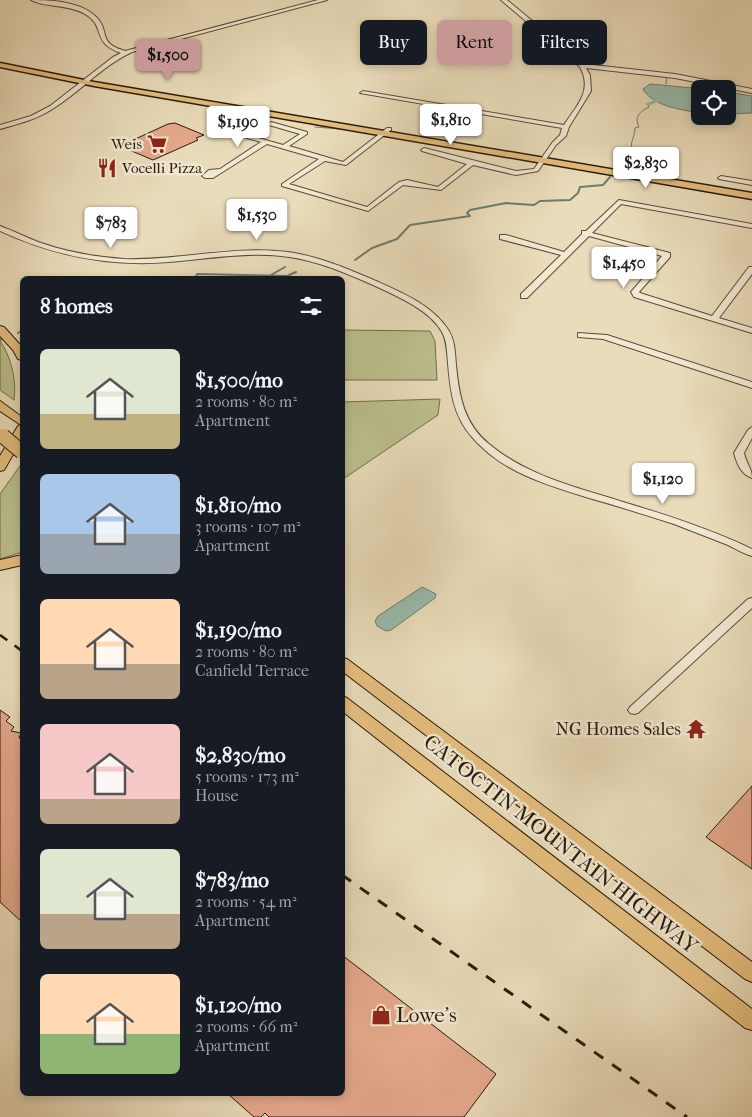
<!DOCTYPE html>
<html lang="en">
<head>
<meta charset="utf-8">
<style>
  body { margin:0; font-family:"IM FELL French Canon",serif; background:#20242c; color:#f1f3f6; height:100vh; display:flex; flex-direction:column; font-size:19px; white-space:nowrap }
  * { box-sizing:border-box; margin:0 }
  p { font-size:16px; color:#9ea1a6 }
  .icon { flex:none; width:28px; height:28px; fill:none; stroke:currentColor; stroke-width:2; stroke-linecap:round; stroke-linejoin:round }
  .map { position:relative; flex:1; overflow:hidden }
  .details { position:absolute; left:20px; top:276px; width:325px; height:820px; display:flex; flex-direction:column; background:#171b24; border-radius:8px; box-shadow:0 2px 8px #0003 }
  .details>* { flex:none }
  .hud { position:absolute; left:360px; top:20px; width:316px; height:45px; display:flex; gap:10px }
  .controls { position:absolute; left:691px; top:80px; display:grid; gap:10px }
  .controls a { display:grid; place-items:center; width:45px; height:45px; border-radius:8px; background:#171b24; box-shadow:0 2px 8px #0003; font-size:25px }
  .price { position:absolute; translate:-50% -42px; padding:0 11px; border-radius:5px; background:#fff; color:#222; font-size:16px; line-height:32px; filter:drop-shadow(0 1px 2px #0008) }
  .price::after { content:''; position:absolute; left:50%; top:30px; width:15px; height:11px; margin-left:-8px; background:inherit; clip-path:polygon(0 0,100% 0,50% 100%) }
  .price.on { background:#c59692; color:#111 }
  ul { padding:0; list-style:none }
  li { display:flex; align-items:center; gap:15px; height:125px; padding:0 20px }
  li span { display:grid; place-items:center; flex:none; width:140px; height:100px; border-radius:8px; color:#555 }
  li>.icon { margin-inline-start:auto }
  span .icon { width:60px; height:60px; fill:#fffc; stroke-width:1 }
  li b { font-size:21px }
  h2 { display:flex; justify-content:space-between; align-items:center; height:60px; padding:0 20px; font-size:21px }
  .pill { padding:0 18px; border-radius:8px; background:#171b24; box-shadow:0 2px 8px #0003; font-size:18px; line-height:45px }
  .pill.on { background:#c59692; color:#111 }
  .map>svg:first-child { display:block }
  .green { fill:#bbbf8d; stroke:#726d4d }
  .water { fill:#98bcae; stroke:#6c7c6e }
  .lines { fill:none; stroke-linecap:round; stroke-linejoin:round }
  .stream-far1 { stroke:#6c7c6e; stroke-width:1 }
  .stream { stroke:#6c7c6e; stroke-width:2 }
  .canal { fill:#98bcae; fill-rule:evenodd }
  .building { fill:#e5a98c; stroke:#291b0d }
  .minor-casing { stroke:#594b38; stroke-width:2 }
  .major-casing { stroke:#291b0d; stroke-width:3 }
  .highway-casing { stroke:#291b0d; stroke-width:2 }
  .minor { fill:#f1e8d2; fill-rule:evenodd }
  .major { fill:#e5be7d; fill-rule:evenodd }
  .highway { fill:#e5be7d; fill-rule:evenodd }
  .rail-far1 { stroke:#291b0d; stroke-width:2.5; stroke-dasharray:9 9; stroke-linecap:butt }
  .rail { stroke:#291b0d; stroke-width:3; stroke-dasharray:11 11; stroke-linecap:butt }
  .highway-bridge-casing { stroke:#291b0d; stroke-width:16; stroke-linecap:butt }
  .highway-bridge { stroke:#e5be7d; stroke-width:14 }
  .labels { text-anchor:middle; stroke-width:5; stroke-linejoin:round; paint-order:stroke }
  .far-poi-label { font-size:15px; fill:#291b0d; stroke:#f1e8d2; text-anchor:end }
  .poi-label { font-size:18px; fill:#291b0d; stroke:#f1e8d2; text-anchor:end }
  .near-street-label { font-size:21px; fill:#291b0d; stroke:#f1e8d2 }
  .near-poi-label { font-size:21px; fill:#291b0d; stroke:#f1e8d2; text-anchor:start }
</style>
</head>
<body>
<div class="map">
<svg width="752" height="1117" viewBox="0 0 752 1117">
  <rect width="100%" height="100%" fill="#eadcba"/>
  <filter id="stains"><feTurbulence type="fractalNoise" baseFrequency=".004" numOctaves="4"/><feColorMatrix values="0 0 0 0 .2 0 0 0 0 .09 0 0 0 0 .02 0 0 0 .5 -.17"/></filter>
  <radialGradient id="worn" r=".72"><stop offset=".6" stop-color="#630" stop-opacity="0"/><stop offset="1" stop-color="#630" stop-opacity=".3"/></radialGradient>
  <!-- green -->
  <path class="green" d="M343,330L430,331L435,341L437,380H343Z
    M0,341C11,356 17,381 14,400L0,390Z
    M440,399L438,415L343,479V402Z
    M20,466L22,469V552L0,559V494Z"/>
  <!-- water -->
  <path class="water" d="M650,84L703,89H700V113C682,110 652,106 643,89Z
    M728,92L752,96V113L728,114Z
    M422,587L436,594L435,598L391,630L386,631L377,626L375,621L378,616Z"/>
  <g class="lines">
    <!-- stream-far1 -->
    <path class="stream-far1" d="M666,84L667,76
      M315,127L340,129
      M625,165L626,157L633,154C628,144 635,138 635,128L639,127C634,117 640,111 649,107L648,104"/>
    <!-- stream -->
    <path class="stream" d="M355,260L372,248L397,239L410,225L470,216L467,213L470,210L506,203L534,205L540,201L570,200L578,193L580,187L603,185L610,177
      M271,275L285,267
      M195,279L197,274L287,276L296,272
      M18,333L22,330
      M0,340L2,339"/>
    <!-- canal -->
    <path class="canal" d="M655,100L660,101L648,106L645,104Z"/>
  </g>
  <!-- building -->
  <path class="building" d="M175,123L204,135L196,138L198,140L153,160L120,146L168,124Z
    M0,710L10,717L6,721L14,727L11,731L21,733L19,738H22V922L0,902Z
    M752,786V869L706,837Z
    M342,955L496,1074L464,1117H269L265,1113L261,1117H254L228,1094H342Z"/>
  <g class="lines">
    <defs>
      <path id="minor" d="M31,0C54,0 88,2 101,23C103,27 104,31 105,35C107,45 116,48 125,51L318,0H327L132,52C102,66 81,91 54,108C38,119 18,124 0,129V125L31,116L50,106L113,57L121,53C90,42 107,27 85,14C68,4 47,8 31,0Z
        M501,0H507L584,64L675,74L752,89V93L675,78L586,68L590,75L591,91L569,127L566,136L556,145L538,171L516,175L473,165L441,190L403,185L368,211L282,186V184L319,159L267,144L213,178H205L202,176L209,170L220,169L261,142L247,138L227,129V127H231L251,136L283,145L300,134L269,125L268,124L271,122L307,132V134L289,146L343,162L387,128H391V130L346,165L325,161L289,184L367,207L399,182L407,180L438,187L467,164L422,151L421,150L424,148L516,171L534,169L552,143L560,135L562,128L360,93L363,91L564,125C577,105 593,91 580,67Z
        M721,176L752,181V185L719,179L718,178Z
        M619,200L752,224V228L621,204L592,233L670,253V257L639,292L640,293L712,316L749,267H752V274L719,318L752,328V333L634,297L631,292L662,256L589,236L527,298H521V294L561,255L500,239V235H506L564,252L582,234V231H586Z
        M0,226C14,231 27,238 41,243C67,252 96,257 124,259C178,261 233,245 288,252C318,256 348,269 376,281C401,292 434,306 449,331C455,341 455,353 456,365C459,396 464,424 489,444C527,476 576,487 623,502C667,515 710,529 752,549V556C744,554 736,549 728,545C710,538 692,531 674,524C646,515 617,506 589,498C546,485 502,472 472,437C453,416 450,389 448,363C447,352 447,341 442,332C430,310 395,295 373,285C346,273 318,261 289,257C249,251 208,259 169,262C109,267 54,256 0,231Z
        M578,333L607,335L752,382V388L603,339L578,337Z
        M752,427V438L744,453C746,463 752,468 752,478C741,474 737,464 734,453L748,430Z
        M752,598V608L638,713L634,714L630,713L628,710L630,707L748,599Z"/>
      <path id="major" d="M0,63L94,82L752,193V199L94,86L0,67Z"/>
      <path id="highway" d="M0,326L4,327L22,347V360L18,359L13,350L0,336Z
        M0,401L22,417V439L4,470L0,471V456L18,426L21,425L0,411Z
        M22,555V565L0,570V560Z
        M342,658L347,659L752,962V982L745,979L342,671Z
        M342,696L347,698L752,1009V1030L745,1028L342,711Z"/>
    </defs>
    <!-- minor casing -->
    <use href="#minor" class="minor-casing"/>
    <!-- major casing -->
    <use href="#major" class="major-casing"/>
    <!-- highway casing -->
    <use href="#highway" class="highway-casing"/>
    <!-- minor -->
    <use href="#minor" class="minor"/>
    <!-- major -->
    <use href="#major" class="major"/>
    <!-- highway -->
    <use href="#highway" class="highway"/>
    <!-- rail-far1 -->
    <path class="rail-far1" d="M0,635L22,651"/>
    <!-- rail -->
    <path class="rail" d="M342,875L687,1117"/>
    <defs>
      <path id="highway-bridge" d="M3,436L22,452"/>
    </defs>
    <!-- highway-bridge casing -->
    <use href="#highway-bridge" class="highway-bridge-casing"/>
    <!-- highway-bridge -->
    <use href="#highway-bridge" class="highway-bridge"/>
  </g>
  <!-- icons -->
  <defs>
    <symbol id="supermarket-bare" viewBox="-9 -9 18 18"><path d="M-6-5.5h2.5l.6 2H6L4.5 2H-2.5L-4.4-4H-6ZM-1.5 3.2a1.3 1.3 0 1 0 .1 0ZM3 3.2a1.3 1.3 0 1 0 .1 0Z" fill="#8f2418" stroke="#f1e8d2" stroke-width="2.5" paint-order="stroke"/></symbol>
    <symbol id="restaurant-bare" viewBox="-9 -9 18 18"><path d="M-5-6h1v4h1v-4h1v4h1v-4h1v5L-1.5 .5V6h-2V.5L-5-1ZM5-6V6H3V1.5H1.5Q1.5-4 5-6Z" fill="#8f2418" stroke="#f1e8d2" stroke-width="2.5" paint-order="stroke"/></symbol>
    <symbol id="temple-bare" viewBox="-9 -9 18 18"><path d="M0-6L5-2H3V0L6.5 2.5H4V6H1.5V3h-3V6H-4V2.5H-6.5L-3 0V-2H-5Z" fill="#8f2418" stroke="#f1e8d2" stroke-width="2.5" paint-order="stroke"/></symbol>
    <symbol id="shop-bare" viewBox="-9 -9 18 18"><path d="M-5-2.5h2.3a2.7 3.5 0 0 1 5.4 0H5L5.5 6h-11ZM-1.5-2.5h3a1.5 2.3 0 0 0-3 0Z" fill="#8f2418" stroke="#f1e8d2" stroke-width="2.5" paint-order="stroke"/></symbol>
  </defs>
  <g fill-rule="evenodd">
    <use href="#supermarket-bare" x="143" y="130" width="28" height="28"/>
    <use href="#restaurant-bare" x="93" y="154" width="28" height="28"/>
    <use href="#temple-bare" x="682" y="715" width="28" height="28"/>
    <use href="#shop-bare" x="367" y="1001" width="28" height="28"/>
  </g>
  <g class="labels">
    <!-- far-poi labels -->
    <g class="far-poi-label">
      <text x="142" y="149">Weis</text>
      <text x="122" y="173" text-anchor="start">Vocelli Pizza</text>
    </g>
    <!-- poi labels -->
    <g class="poi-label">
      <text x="681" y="735">NG Homes Sales</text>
    </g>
    <!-- near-street labels -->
    <g class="near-street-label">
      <text transform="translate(561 844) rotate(38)" y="7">CATOCTIN MOUNTAIN HIGHWAY</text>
    </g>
    <!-- near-poi labels -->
    <g class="near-poi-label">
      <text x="396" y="1022">Lowe's</text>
    </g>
  </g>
  <rect width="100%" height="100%" filter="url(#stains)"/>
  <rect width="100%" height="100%" fill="url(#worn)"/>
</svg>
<div class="controls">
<a><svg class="icon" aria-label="locate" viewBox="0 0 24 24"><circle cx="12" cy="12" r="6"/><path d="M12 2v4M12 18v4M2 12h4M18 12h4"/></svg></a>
</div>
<b class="price on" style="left:168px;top:81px">$1,500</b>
<b class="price" style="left:451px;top:146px">$1,810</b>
<b class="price" style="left:238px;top:148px">$1,190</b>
<b class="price" style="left:646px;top:189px">$2,830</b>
<b class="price" style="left:257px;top:241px">$1,530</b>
<b class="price" style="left:111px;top:249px">$783</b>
<b class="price" style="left:624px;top:289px">$1,450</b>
<b class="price" style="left:663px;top:505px">$1,120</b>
<div class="hud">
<a class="pill">Buy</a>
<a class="pill on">Rent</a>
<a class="pill">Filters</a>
</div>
<section class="details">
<h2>8 homes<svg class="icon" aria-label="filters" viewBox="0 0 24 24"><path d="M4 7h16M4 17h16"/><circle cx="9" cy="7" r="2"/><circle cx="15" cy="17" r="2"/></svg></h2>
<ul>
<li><span style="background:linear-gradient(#dfe7d0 65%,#c2b280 0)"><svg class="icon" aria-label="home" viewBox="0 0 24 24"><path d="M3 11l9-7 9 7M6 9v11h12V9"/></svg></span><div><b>$1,500/mo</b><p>2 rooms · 80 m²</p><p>Apartment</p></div></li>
<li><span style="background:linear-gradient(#a9c7e8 60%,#9aa5b1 0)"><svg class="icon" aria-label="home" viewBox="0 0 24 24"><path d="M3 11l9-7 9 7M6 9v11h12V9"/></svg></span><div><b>$1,810/mo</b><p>3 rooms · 107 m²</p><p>Apartment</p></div></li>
<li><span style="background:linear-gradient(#ffd9b3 65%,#b9a48a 0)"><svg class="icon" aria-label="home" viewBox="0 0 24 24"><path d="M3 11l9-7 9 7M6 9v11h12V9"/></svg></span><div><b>$1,190/mo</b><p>2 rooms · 80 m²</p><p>Canfield Terrace</p></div></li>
<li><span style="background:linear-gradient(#f6c9c9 75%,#b9a48a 0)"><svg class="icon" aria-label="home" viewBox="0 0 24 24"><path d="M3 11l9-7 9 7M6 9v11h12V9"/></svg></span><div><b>$2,830/mo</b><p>5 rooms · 173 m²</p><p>House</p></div></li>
<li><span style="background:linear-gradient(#dfe7d0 65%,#b9a48a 0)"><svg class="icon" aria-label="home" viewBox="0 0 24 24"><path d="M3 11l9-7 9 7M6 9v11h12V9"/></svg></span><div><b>$783/mo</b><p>2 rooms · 54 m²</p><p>Apartment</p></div></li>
<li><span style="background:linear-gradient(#ffd9b3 60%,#8fb573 0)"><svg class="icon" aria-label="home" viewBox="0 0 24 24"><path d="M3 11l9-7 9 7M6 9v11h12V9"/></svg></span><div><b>$1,120/mo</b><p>2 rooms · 66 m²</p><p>Apartment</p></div></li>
</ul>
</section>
</div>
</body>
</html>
